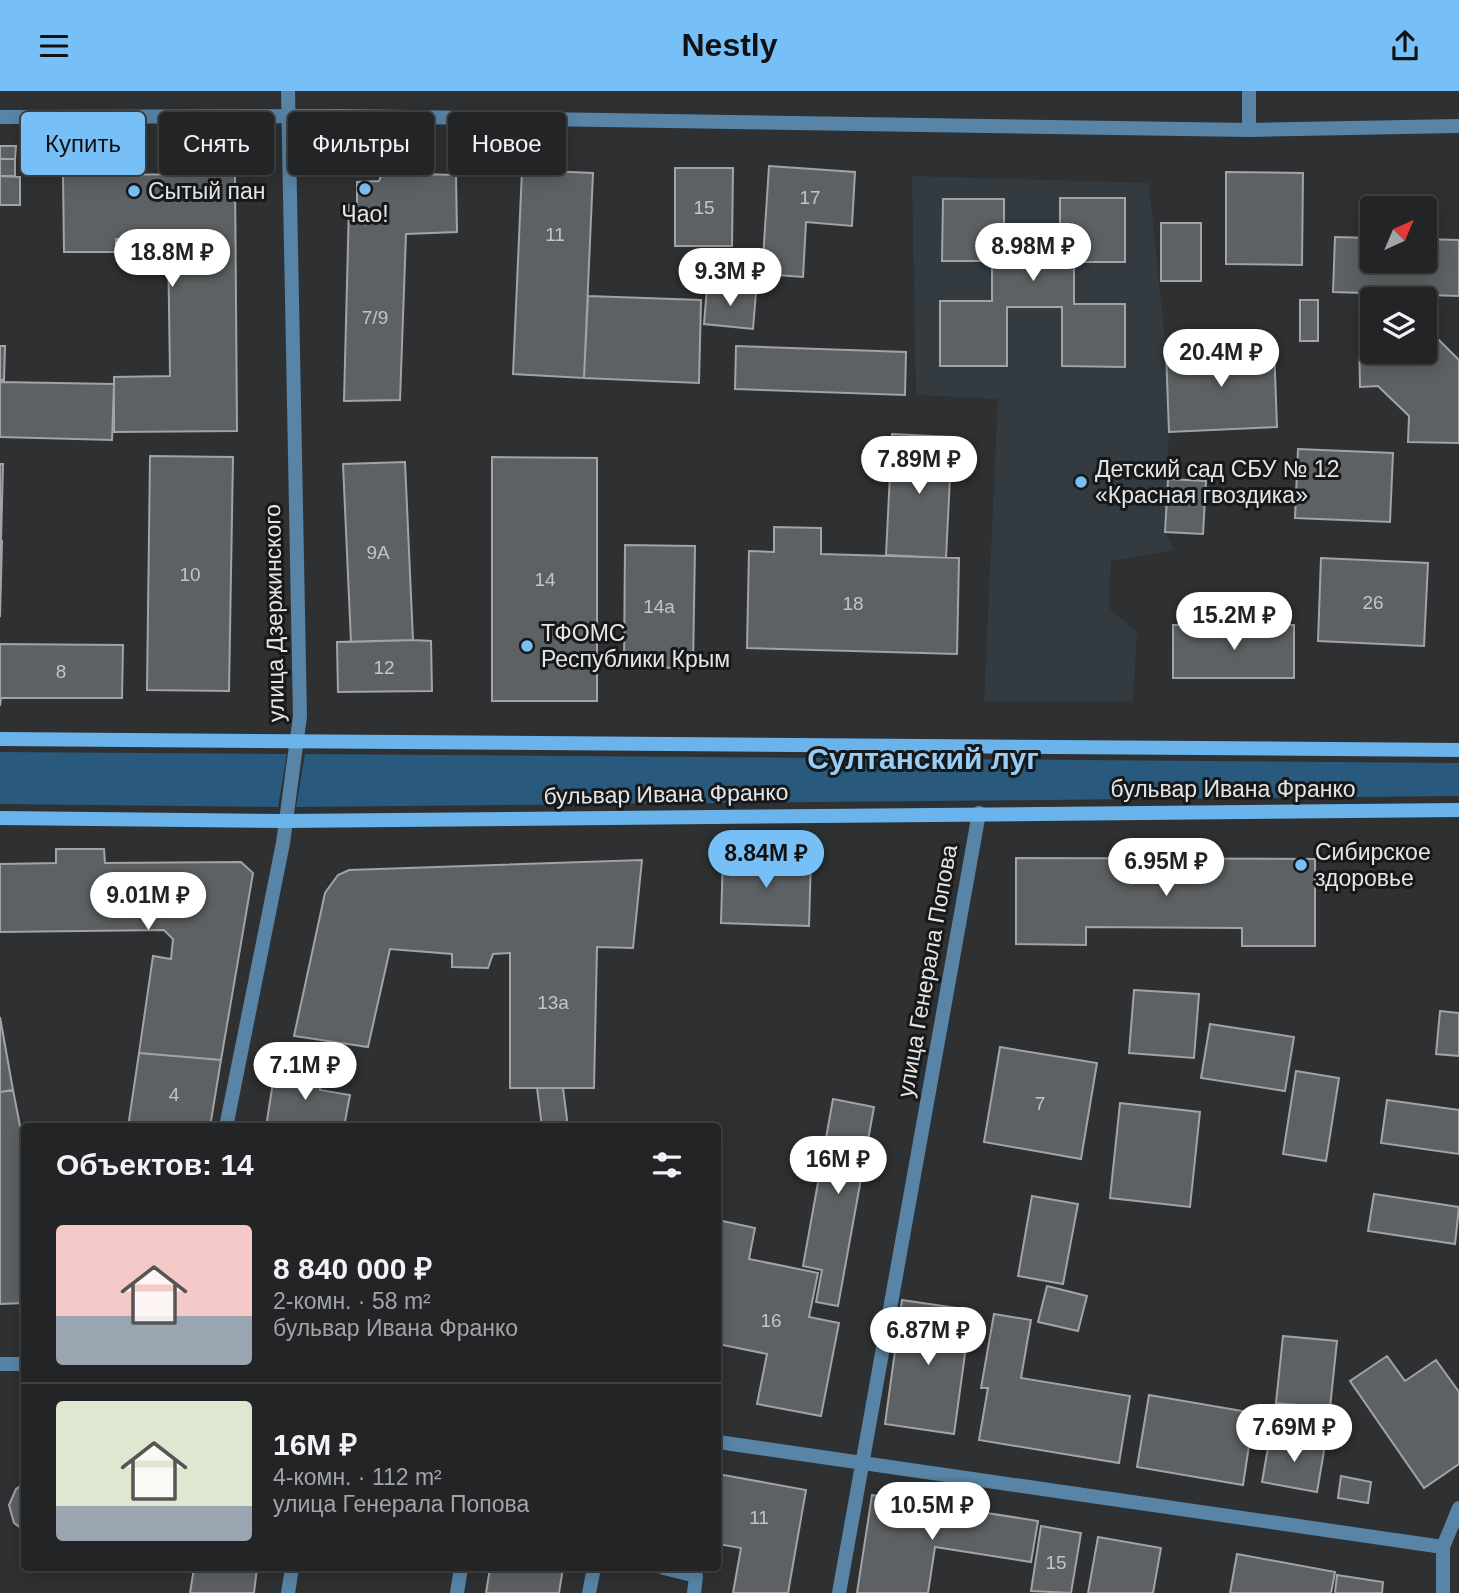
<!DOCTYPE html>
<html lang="ru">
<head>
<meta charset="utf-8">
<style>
  body { margin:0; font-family:Arial,sans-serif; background:#2a2c2e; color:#f1f3f6; height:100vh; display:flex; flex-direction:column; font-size:26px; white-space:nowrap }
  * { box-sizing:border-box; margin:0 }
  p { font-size:23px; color:#a2a4a7 }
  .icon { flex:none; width:38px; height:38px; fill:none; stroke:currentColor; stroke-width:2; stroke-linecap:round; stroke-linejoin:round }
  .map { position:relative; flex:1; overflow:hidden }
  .drawer { position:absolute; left:21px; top:1032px; width:700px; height:448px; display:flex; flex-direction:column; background:#222426; border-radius:7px; box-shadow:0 4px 18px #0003,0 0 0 2px #3f4143 }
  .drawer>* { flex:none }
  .hud { position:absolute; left:21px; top:21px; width:700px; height:63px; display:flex; gap:14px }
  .needle { width:46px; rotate:44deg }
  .controls { position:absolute; left:1360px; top:105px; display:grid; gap:14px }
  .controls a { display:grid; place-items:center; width:77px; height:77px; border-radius:7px; background:#222426; box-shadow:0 4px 18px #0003,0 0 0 2px #3f4143; font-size:35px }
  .price { position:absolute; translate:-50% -60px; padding:0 16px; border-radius:24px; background:#fff; color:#222; font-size:23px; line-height:46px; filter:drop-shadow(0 2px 4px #0008) }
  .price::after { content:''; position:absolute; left:50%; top:42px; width:21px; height:16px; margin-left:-10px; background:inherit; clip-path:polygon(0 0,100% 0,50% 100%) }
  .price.on { background:#76c0f7; color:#111 }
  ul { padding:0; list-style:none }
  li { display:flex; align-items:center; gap:21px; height:175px; padding:0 35px }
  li+li { border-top:2px solid #3f4143 }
  li span { display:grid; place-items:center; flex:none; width:196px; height:140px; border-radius:7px; color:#555 }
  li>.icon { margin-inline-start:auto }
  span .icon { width:84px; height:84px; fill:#fffc; stroke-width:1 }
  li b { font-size:30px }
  h2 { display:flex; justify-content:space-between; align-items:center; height:84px; padding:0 35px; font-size:30px }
  .tag { padding:0 24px; border-radius:7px; background:#222426; box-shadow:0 4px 18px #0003,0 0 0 2px #3f4143; font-size:24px; line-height:63px }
  .tag.on { background:#76c0f7; color:#111 }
  header { display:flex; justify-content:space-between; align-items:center; height:91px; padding:0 35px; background:#76c0f7; color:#111; font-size:32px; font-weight:600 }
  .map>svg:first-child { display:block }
  .built { fill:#333b41 }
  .green { fill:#295a7d }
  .building { fill:#5e6163; stroke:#a1a3a6; stroke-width:2 }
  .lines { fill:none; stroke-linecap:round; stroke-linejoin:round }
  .lane { stroke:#5885a7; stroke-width:14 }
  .street { stroke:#5885a7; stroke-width:14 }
  .secondary { stroke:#6ab4eb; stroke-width:14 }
  .poi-dot { fill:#76c0f7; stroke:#171819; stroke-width:2.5 }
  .labels { text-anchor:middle; stroke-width:6; stroke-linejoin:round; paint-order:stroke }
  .number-label { font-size:19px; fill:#c2c4c5 }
  .poi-label { font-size:23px; fill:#e3e5e6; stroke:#171819; text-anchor:start }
  .street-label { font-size:23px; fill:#e3e5e6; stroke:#171819 }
  .district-label { font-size:30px; font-weight:bold; fill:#98cdf6; stroke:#171819 }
</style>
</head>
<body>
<header><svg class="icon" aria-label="menu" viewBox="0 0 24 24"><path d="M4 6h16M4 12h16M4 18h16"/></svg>Nestly<svg class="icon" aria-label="share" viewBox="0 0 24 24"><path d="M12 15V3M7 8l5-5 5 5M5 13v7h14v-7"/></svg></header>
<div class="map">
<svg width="1459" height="1502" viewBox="0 0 1459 1502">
  <rect width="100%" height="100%" fill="#2e3032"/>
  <!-- built -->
  <path class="built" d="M912,85L1149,92L1166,260L1169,341L1165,441L1174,459L1111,470L1109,517L1137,541L1133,610H984L998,308L916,304Z"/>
  <!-- green -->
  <path class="green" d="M0,661L287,663L278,716L0,713Z
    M305,663L1459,672V705L296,716Z"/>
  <!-- building -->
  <path class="building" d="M0,55H16L15,68H0Z
    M0,68H15V85H0Z
    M769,75L855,81L852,135L806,131L803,186L762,183Z
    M675,77H733L732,155H675Z
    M522,79L593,82L584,287L513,283Z
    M1226,81L1303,82L1302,174L1226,173Z
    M382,82L456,84L457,141L406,143L400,309L344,310L349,114L357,113V91L379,90Z
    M235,83L237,340L114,341V286L170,285L168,148H116V161H64L63,84Z
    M0,85L20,86V114H0Z
    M1060,107H1125V171H1074V213H1125V276L1062,275V216H1007V275H940V210H992V170H942L943,108H1004V164H1060Z
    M1161,132H1201V190H1161Z
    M1335,146L1372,147V170H1424V148L1459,149V205L1333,201Z
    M707,197L756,201L753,238L704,233Z
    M588,205L701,209L699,292L584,287Z
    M1300,209H1318V250H1300Z
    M1424,246H1436L1459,269V352L1408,351L1409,325L1378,295L1360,296L1359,247H1372V261H1424Z
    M0,255H5L4,289H0Z
    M736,255L906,261L905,304L735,298Z
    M1274,256L1277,336L1169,341L1166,260Z
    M0,291L114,293L112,349L0,346Z
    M892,343L952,346L946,467L886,464Z
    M1298,358L1393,362L1390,431L1295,427Z
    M150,365L233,366L229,600L147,599Z
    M492,366L597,367V610H492Z
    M405,371L413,549L351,551L343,373Z
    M0,373H3L1,450H0Z
    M1168,388L1206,390L1203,443L1165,441Z
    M774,436L821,437V463L959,467L957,563L747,557L749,460L774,461Z
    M0,450H2L0,526Z
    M625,454L695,455L693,577L624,576Z
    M1321,467L1428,472L1424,555L1318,550Z
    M1173,534H1294V587H1173Z
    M413,549L431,550L432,600L338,601L337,551Z
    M0,553L123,554L122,607H1L0,615Z
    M56,758H104L105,772L241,771L253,782L221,969L139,962L153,865L171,868L173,848L164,839L0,841V773L56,772Z
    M723,763L811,766L809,835L721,832Z
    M1016,767L1315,768V855H1242V837L1086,836V854L1016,853Z
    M642,769L633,857L597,856L594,997H510V862L493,863L488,877L452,876V863L390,858L368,956L294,945L325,802L338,784L349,779Z
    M1134,899L1199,903L1194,967L1129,962Z
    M1440,920L1459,922V965L1436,963Z
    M0,926L13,999L0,1001Z
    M1210,933L1294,946L1285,1000L1201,987Z
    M1000,956L1097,972L1081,1068L984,1051Z
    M139,962L221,969L210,1036H128Z
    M275,978L323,985L320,999L350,1004L344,1036H266Z
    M1296,980L1339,987L1326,1070L1283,1063Z
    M537,997H563L568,1036H542Z
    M13,999L24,1055V1212L0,1213V1001Z
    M833,1008L874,1016L838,1215L816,1211L822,1179L803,1175Z
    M1387,1009L1459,1019V1063L1381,1052Z
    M1120,1012L1200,1021L1190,1116L1110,1107Z
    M1374,1103L1459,1116L1455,1153L1368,1140Z
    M1032,1105L1078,1113L1063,1193L1018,1185Z
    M718,1129L755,1137L749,1168L818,1182L809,1226L839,1232L821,1325L757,1313L767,1263L718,1253Z
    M1047,1195L1087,1205L1078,1240L1038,1231Z
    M902,1209L971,1219L954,1343L885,1333Z
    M994,1223L1031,1229L1021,1287L1130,1305L1119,1372L979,1349L988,1297H981Z
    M1283,1245L1337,1250L1330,1317L1276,1312Z
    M1387,1265L1405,1290L1436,1269L1459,1301V1373L1424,1397L1350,1290Z
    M1149,1304L1254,1322L1243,1394L1137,1376Z
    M1270,1345L1325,1354L1317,1401L1262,1391Z
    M718,1383L806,1399L788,1502H733L741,1457L718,1453Z
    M1341,1385L1371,1391L1368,1412L1338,1407Z
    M24,1393V1392V1439L14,1432L9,1414L16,1398Z
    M872,1404L1038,1430L1031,1471L935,1456L928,1502H857Z
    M1041,1435L1081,1442L1071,1502L1031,1500Z
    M1098,1446L1161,1457L1153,1502H1088Z
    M1237,1463L1335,1481L1331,1502H1230Z
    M194,1477H257L254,1502H190Z
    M490,1477H563L559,1502H486Z
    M1337,1484L1383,1491L1382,1502H1335Z"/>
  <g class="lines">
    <!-- lane -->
    <path class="lane" d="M1249,39V0
      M664,1477L696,1485L694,1502
      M288,1502L292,1477
      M457,1502L461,1477
      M589,1502L594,1477"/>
    <!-- street -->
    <path class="street" d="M0,26L343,25L1249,39L1459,35
      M226,1036L283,752L300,625L288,0
      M0,1273H24
      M718,1351L1443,1456
      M839,1502L979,722
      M1443,1502V1456L1459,1417"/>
    <!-- secondary -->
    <path class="secondary" d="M0,648L1459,659
      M0,727L284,730L1459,719"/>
  </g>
  <!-- markers -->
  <g class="poi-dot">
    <circle cx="365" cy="98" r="7"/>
    <circle cx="134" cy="100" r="7"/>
    <circle cx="1081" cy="391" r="7"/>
    <circle cx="527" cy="555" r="7"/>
    <circle cx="1301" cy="774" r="7"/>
  </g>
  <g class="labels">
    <!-- number labels -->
    <g class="number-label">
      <text x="810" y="113">17</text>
      <text x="704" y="123">15</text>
      <text x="555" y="150">11</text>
      <text x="375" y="233">7/9</text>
      <text x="378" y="468">9А</text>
      <text x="190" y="490">10</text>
      <text x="545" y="495">14</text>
      <text x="1373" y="518">26</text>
      <text x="853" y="519">18</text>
      <text x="659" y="522">14а</text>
      <text x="384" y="583">12</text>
      <text x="61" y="587">8</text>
      <text x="553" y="918">13а</text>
      <text x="174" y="1010">4</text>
      <text x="1040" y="1019">7</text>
      <text x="771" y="1236">16</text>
      <text x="759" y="1433">11</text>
      <text x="1056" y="1478">15</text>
    </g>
    <!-- poi labels -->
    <g class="poi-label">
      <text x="148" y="108">Сытый пан</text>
      <text x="365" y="131" text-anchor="middle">Чао!</text>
      <text x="1095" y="386">Детский сад СБУ № 12<tspan x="1095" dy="26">«Красная гвоздика»</tspan></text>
      <text x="541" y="550">ТФОМС<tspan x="541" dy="26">Республики Крым</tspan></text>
      <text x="1315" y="769">Сибирское<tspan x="1315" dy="26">здоровье</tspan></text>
    </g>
    <!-- street labels -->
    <g class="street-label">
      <text transform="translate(274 522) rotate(-91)" y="8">улица Дзержинского</text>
      <text x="1233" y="706">бульвар Ивана Франко</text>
      <text transform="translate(666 703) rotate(-1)" y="8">бульвар Ивана Франко</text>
      <text transform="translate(927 880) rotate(-80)" y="8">улица Генерала Попова</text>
    </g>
    <!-- district labels -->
    <g class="district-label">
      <text x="923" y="678">Султанский луг</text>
    </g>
  </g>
</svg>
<div class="controls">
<a><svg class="needle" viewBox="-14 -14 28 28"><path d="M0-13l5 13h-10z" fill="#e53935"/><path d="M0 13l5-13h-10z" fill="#a2a4a7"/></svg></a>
<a><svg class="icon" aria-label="layers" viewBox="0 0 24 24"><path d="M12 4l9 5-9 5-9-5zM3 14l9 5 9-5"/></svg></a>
</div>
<b class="price" style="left:1033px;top:192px">8.98M ₽</b>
<b class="price" style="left:172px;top:198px">18.8M ₽</b>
<b class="price" style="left:730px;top:217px">9.3M ₽</b>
<b class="price" style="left:1221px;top:298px">20.4M ₽</b>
<b class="price" style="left:919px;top:405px">7.89M ₽</b>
<b class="price" style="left:1234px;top:561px">15.2M ₽</b>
<b class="price on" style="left:766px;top:799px">8.84M ₽</b>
<b class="price" style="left:1166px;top:807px">6.95M ₽</b>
<b class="price" style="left:148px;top:841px">9.01M ₽</b>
<b class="price" style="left:305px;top:1011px">7.1M ₽</b>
<b class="price" style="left:838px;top:1105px">16M ₽</b>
<b class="price" style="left:928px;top:1276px">6.87M ₽</b>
<b class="price" style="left:1294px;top:1373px">7.69M ₽</b>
<b class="price" style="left:932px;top:1451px">10.5M ₽</b>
<div class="hud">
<a class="tag on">Купить</a>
<a class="tag">Снять</a>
<a class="tag">Фильтры</a>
<a class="tag">Новое</a>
</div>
<section class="drawer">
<h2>Объектов: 14<svg class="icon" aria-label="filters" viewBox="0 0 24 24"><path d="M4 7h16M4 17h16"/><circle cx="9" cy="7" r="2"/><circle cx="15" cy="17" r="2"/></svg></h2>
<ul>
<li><span style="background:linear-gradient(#f6c9c9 65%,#9aa5b1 0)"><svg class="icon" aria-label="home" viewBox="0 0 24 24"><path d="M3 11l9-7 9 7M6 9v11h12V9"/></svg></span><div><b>8 840 000 ₽</b><p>2-комн. · 58 m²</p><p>бульвар Ивана Франко</p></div></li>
<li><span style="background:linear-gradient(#dfe7d0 75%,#9aa5b1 0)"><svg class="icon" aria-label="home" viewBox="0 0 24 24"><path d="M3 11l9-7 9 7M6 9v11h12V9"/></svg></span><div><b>16M ₽</b><p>4-комн. · 112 m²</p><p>улица Генерала Попова</p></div></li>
</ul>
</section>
</div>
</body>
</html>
